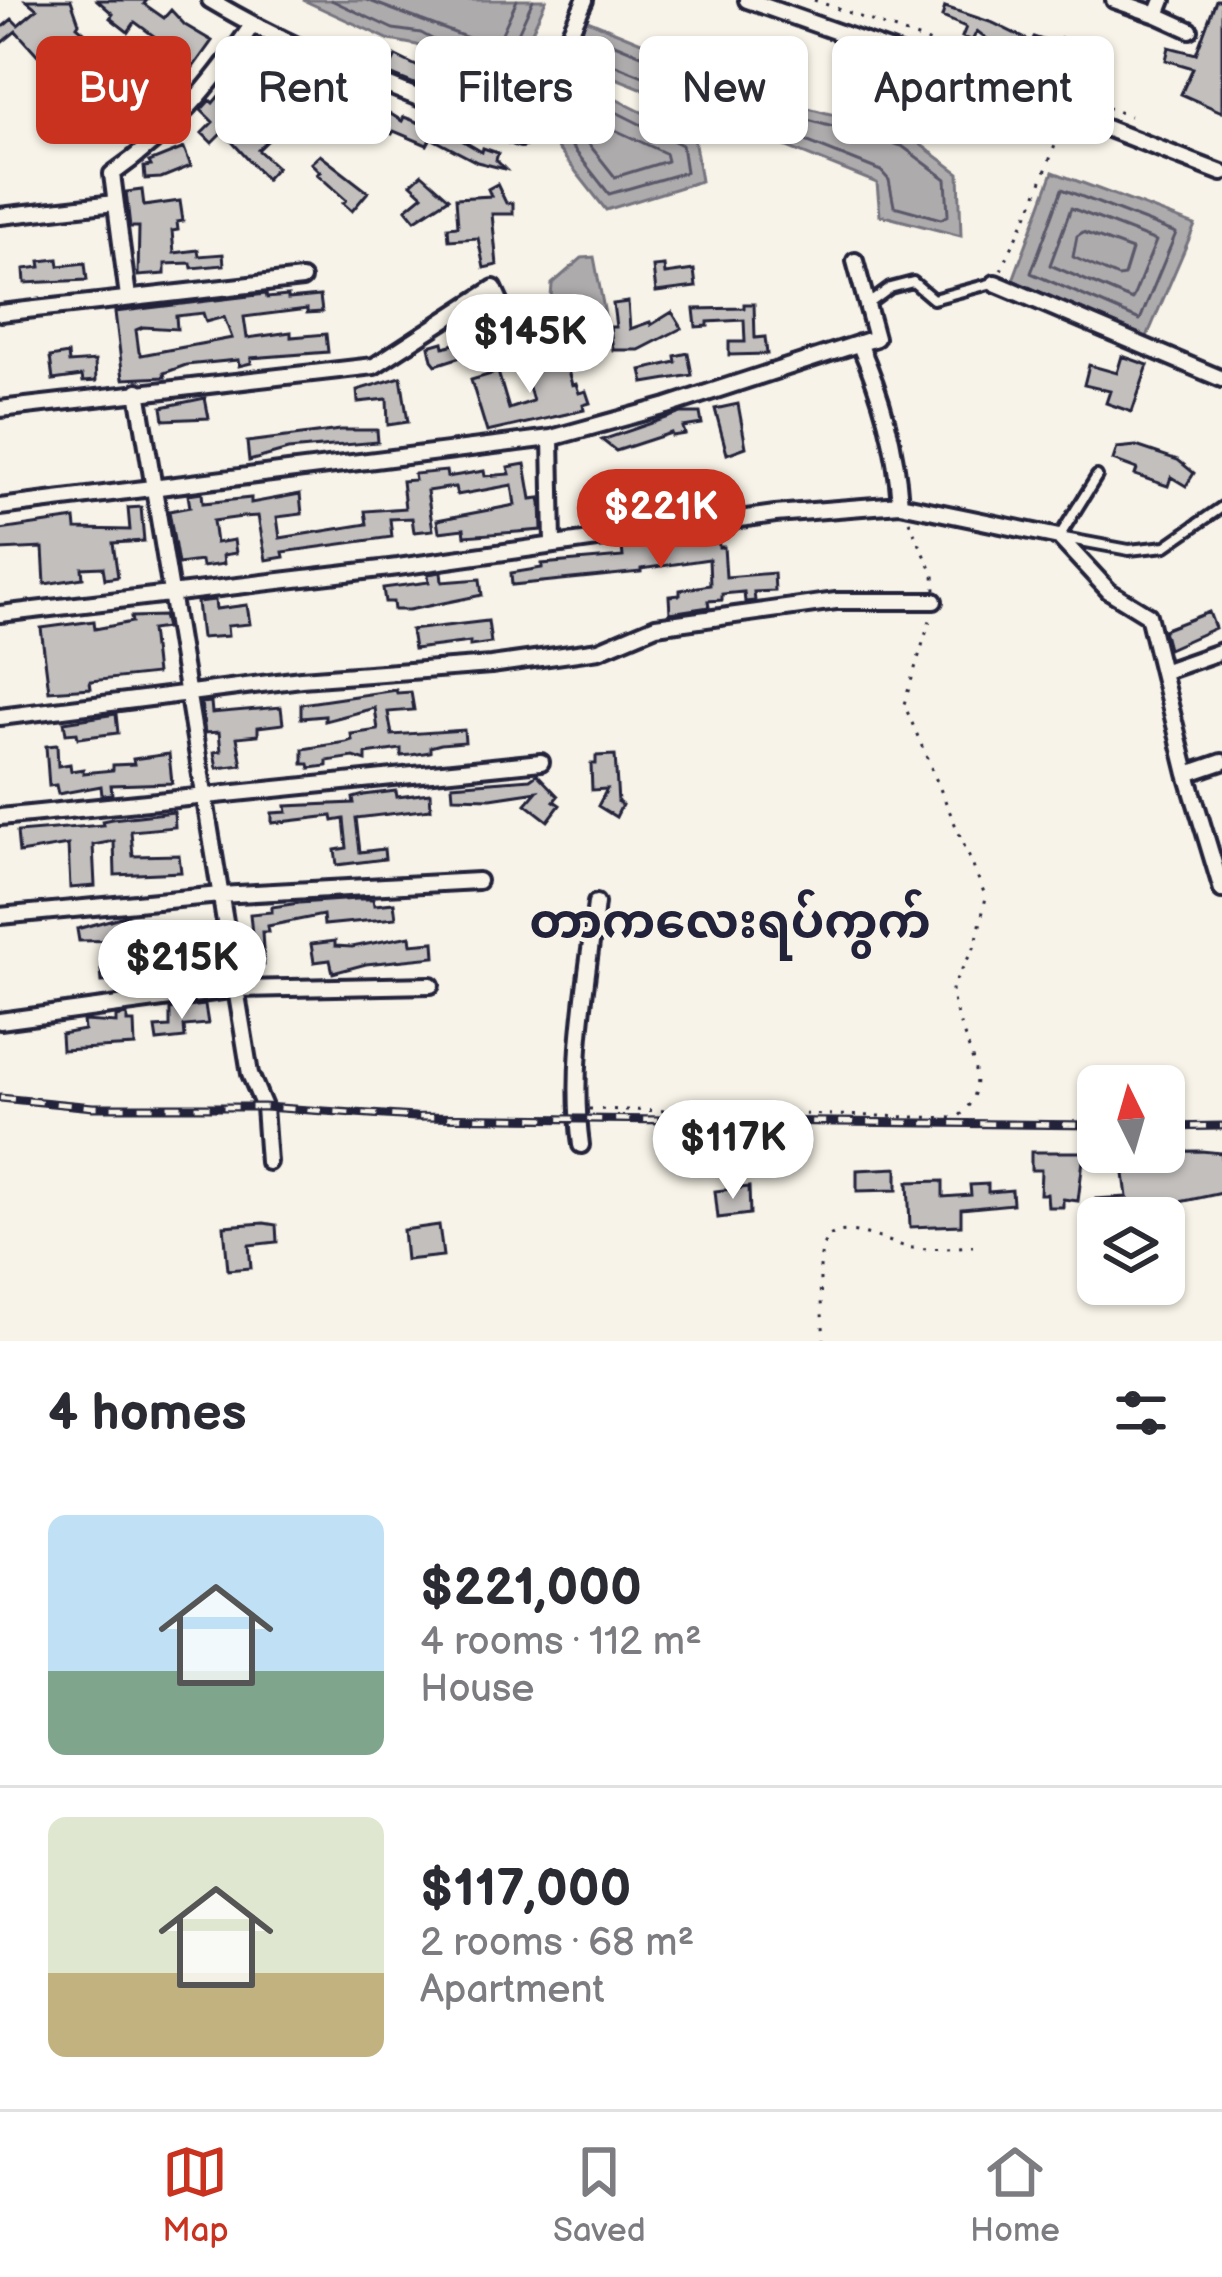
<!DOCTYPE html>
<html lang="en">
<head>
<meta charset="utf-8">
<style>
  body { margin:0; font-family:"Balsamiq Sans","Noto Sans Myanmar",sans-serif; background:#f7f7f7; color:#2b2b33; height:100vh; display:flex; flex-direction:column; font-size:45px; white-space:nowrap }
  * { box-sizing:border-box; margin:0 }
  p { font-size:39px; color:#7c7c81 }
  .icon { flex:none; width:66px; height:66px; fill:none; stroke:currentColor; stroke-width:2; stroke-linecap:round; stroke-linejoin:round }
  .map { position:relative; height:1341px; overflow:hidden }
  .panel { display:flex; flex-direction:column; background:#fff; flex:1 }
  .panel>* { flex:none }
  .hud { position:absolute; left:36px; top:36px; width:1152px; height:108px; display:flex; gap:24px }
  .needle { width:78px; rotate:355deg }
  .buttons { position:absolute; left:1077px; top:1065px; display:grid; gap:24px }
  .buttons a { display:grid; place-items:center; width:108px; height:108px; border-radius:18px; background:#fff; box-shadow:0 3px 9px #0004; font-size:60px }
  .price { position:absolute; translate:-50% -102px; padding:0 27px; border-radius:42px; background:#fff; color:#222; font-size:39px; line-height:78px; filter:drop-shadow(0 3px 6px #0008) }
  .price::after { content:''; position:absolute; left:50%; top:72px; width:36px; height:27px; margin-left:-18px; background:inherit; clip-path:polygon(0 0,100% 0,50% 100%) }
  .price.active { background:#c8321e; color:#fff }
  ul { padding:0; list-style:none }
  li { display:flex; align-items:center; gap:36px; height:300px; padding:0 48px }
  li+li { border-top:3px solid #e1e1e2 }
  li span { display:grid; place-items:center; flex:none; width:336px; height:240px; border-radius:18px; color:#555 }
  li>.icon { margin-inline-start:auto }
  span .icon { width:144px; height:144px; fill:#fffc; stroke-width:1 }
  li b { font-size:51px }
  h2 { display:flex; justify-content:space-between; align-items:center; height:144px; padding:0 48px; font-size:51px }
  .tag { padding:0 42px; border-radius:18px; background:#fff; box-shadow:0 3px 9px #0004; font-size:42px; line-height:108px }
  .tag.active { background:#c8321e; color:#fff }
  .tab-bar { display:flex; justify-content:space-around; align-items:center; height:168px; border-top:3px solid #e1e1e2; background:#fff; font-size:33px; color:#7c7c81 }
  .tab-bar a { display:grid; justify-items:center; gap:6px }
  .tab-bar .active { color:#c8321e }
  .map>svg:first-child { display:block }
  .water { fill:#aeabad; stroke:#76747f; stroke-width:3 }
  .lines { fill:none; stroke-linecap:round; stroke-linejoin:round }
  .shore { stroke:#5a5969; stroke-width:3 }
  .building { fill:#c2bfbd; stroke:#22223b; stroke-width:3; fill-rule:evenodd }
  .service-casing { stroke:#22223b; stroke-width:16 }
  .minor-casing { stroke:#22223b; stroke-width:22 }
  .path { stroke:#22223b; stroke-width:3; stroke-dasharray:3 9; stroke-linecap:butt }
  .service { stroke:#f7f3e8; stroke-width:8 }
  .minor { stroke:#f7f3e8; stroke-width:14 }
  .rail-casing { stroke:#22223b; stroke-width:9 }
  .rail { stroke:#f7f3e8; stroke-width:4.5; stroke-dasharray:14; stroke-linecap:butt }
  .labels { text-anchor:middle; stroke-width:9; stroke-linejoin:round; paint-order:stroke }
  .quarter-label { font-size:48px; font-weight:bold; fill:#22223b; stroke:#f7f3e8 }
</style>
</head>
<body>
<div class="map">
<svg width="1222" height="1341" viewBox="0 0 1222 1341">
  <rect width="100%" height="100%" fill="#f7f3e8"/>
  <filter id="ink" filterUnits="userSpaceOnUse"><feTurbulence type="fractalNoise" baseFrequency=".00833" numOctaves="2"/><feDisplacementMap in="SourceGraphic" scale="24" xChannelSelector="R" yChannelSelector="G"/><feConvolveMatrix kernelMatrix="1 2 1 2 8 2 1 2 1" color-interpolation-filters="sRGB"/></filter>
  <g filter="url(#ink)">
    <!-- water -->
    <path class="water" d="M303,0H546L510,80L453,64L417,45L390,40Z
      M585,19L790,103L908,135L959,173L961,236L880,215L877,183L566,58Z
      M559,71L694,138L701,181L606,210L536,121Z
      M1053,172L1195,225L1146,339L1013,280Z
      M594,257L606,320L592,321L586,310L551,299L552,284L582,258Z"/>
    <g class="lines">
      <!-- shore -->
      <path class="shore" d="M331,0L393,29L421,33L458,53L500,65L505,62L533,0
        M367,0L492,47L497,44L517,0
        M595,36L786,114L902,146L946,179L948,215L941,219L894,206L889,180L881,171L588,54L585,47Z
        M570,89L682,145L686,172L609,194L551,120L563,92Z
        M572,110L665,153L667,161L615,177L569,119Z
        M1062,189L1176,233L1140,320L1031,273Z
        M1071,208L1156,241L1132,300L1050,265Z
        M1083,232L1132,250L1124,276L1118,277L1073,257L1077,236Z"/>
    </g>
    <!-- building -->
    <path class="building" d="M26,0H71L79,23L77,26L125,67L128,64L163,105L149,119L135,105L101,130L93,110L74,92L68,97L50,75L53,72L16,31L0,44V29L12,19L18,25L37,9Z
      M97,0H147L144,4L164,18L171,10L185,25L212,41L189,73L178,65L169,78L159,71L163,65L148,52L158,39L135,22L128,32L110,18L113,14Z
      M1216,0H1222V112L1181,94L1193,68L1166,60L1169,47L1196,54Z
      M945,7L993,23L1032,42L1034,37L1058,45L1061,38L1072,43L1062,67L1013,51L1011,57L999,52L1000,49L977,31L972,41L962,37L966,27L942,17Z
      M247,52L291,71L288,76L314,82L316,77L327,81L319,103L279,91L272,105L287,122L258,150L277,167L266,179L223,132L212,143L202,133L213,122L201,110L210,100L213,103L228,85Z
      M396,56L467,91L461,103L387,73Z
      M366,102L387,117L389,113L402,121L404,117L436,129L427,145L394,131L392,134L367,119L363,124L354,117Z
      M441,128L482,152L483,148L498,153L496,160L505,169L477,162L435,140Z
      M184,148L191,166L161,178L145,179L144,167L151,166L149,162Z
      M320,155L368,192L352,211L343,203L346,200L317,174L320,172L311,163Z
      M422,174L449,198L415,220L406,209L423,195L411,184Z
      M497,184L506,203H513V214H492L497,265L484,268L478,238L449,240L448,227L458,226L456,198L491,196L488,189Z
      M142,190L144,206L180,201L183,221L177,222L178,230L172,231L174,253L198,250L199,256L223,254L224,265L192,268L191,263L165,264V274L138,276L139,227H130L126,192Z
      M58,259L59,266L85,263L87,280L25,283L24,269L41,267L40,261Z
      M664,266L665,274L694,270L696,287L656,292L653,267Z
      M266,294L267,298L288,296V299L320,296L322,312L307,313V309L244,317L247,338L291,332V337L326,334L328,352L251,358V363L239,366L238,360L186,365L164,373L165,377L123,379L115,312ZM203,313L206,322L224,317L232,338L141,355L139,352L136,330L143,327L177,329L176,316Z
      M628,302L630,329L650,322L651,325L672,312L682,328L639,350H613L610,327H616L613,304Z
      M744,304H754L755,338L765,337L767,354L729,355V342H745L744,320L708,322V326L696,327L694,309L744,308Z
      M485,336L487,348L466,352L467,355L436,365L432,360L429,346L443,342L444,347Z
      M688,353L692,375L644,383L641,370L676,362L675,356Z
      M68,354L69,363L95,361L96,381L83,382L82,376L53,380L50,357Z
      M536,356L538,363L564,356L572,385L576,384L579,393L586,391L590,403L583,405L584,410L487,432L471,380L498,372L509,409L533,401L523,367L531,366Z
      M1122,356L1148,365L1132,412L1106,403L1110,391L1084,385L1089,365L1117,373Z
      M401,377L408,422L388,425L387,399L358,402L357,390Z
      M205,398L209,418L164,420L162,407Z
      M738,404L746,447L727,454L715,409Z
      M681,413H700L702,424L683,427L685,434L672,436L671,433L616,451L602,440Z
      M340,430H377L378,442L288,450L249,461L247,442Z
      M1136,446L1178,460L1194,473L1186,486L1171,477L1168,486L1135,475L1137,469L1113,460L1117,448Z
      M525,464L531,499L540,498L541,503L542,530L465,536L464,529L439,532L437,520L515,505L512,485L457,495L455,487L427,491L433,530L414,532L412,518L390,519L392,537L283,552L284,557L266,560L258,516L242,517L213,521L216,543L234,540L236,553L223,555L224,564L202,567L201,561L178,564L169,511L190,507L188,495L202,493L203,503L251,498V503L300,494L302,514L277,517L280,538L367,524L365,511L405,508L402,481L415,480L414,474L446,471L447,477L484,471L485,476L510,474L508,467Z
      M686,487L687,506L650,511L652,520L641,522L639,512L603,516L601,505L638,501L637,493Z
      M141,507L144,541L113,543L118,577L105,579L103,567L82,568L83,578L45,584L43,548L0,550V530L75,519L76,529L130,530L128,508Z
      M689,537V542L718,538L719,547H724L726,577L774,573L775,591L754,592L755,601L745,602L744,592L722,594V600L708,601L709,607L670,613L669,596L680,595V590L710,585L709,559L641,569V572L512,585L511,573L542,568V564L623,557L622,547Z
      M441,572L442,582L480,579L482,595L409,610H394L393,602H385L383,588L429,582L428,574Z
      M215,600L216,609L247,605L250,624L227,626L228,636L201,638L197,602Z
      M1209,612L1215,628L1168,649L1163,630Z
      M163,616L166,628L151,630L156,674L90,681L91,688L49,691L41,628L94,621L95,629L132,622L131,617Z
      M488,621L491,643L470,646V642L414,649L411,630Z
      M396,690L397,693L411,692L414,710L388,712L392,735L464,730L465,742L441,744L430,747V752L411,755L401,756V749L366,754V761L354,757L327,761V766L310,768L309,764H303V749L346,742L352,740L351,734L378,730L375,708L325,721V716L301,718V704Z
      M211,702L212,713L281,707L283,724L258,727V735L237,737L242,765L217,768L214,752L221,751L219,732L205,733L201,703Z
      M116,714L118,733L78,738L77,733L66,734L64,722Z
      M57,745L58,766L70,764L71,771L83,769V773L113,770V765L134,764L133,759L169,754L172,783L111,785L112,794L102,795L101,786L58,794L56,785L49,786L46,746Z
      M615,755L618,802L622,805L616,817L598,806L607,789L592,790L591,764H596V756Z
      M537,774L558,796L554,801L560,805L548,821L526,804L537,791L491,798L453,797L452,785L530,779Z
      M396,791L397,797L430,793L431,809L356,818L360,852L384,849L385,859L337,865L335,850L347,848L344,819L333,821L332,816L272,823V813L287,812L286,806L354,803L353,798L364,795Z
      M174,812L175,827L131,831L133,856L179,855L181,872L115,875L114,841L93,845L95,886L70,888L68,845L19,853L17,832L103,825L102,821L112,819Z
      M357,899H373L374,905L394,903L396,918L324,925L323,915L268,926L269,932H262L264,965H255L250,914L272,912V907L299,903Z
      M128,915L132,940L79,941L77,929Z
      M410,936L411,944L434,942L435,957L366,964L333,973L330,960L314,962L311,944L335,941V946L352,947Z
      M200,950L204,977L102,982L101,970L132,969V964L149,963V967L190,966L188,952Z
      M205,1005L208,1024L184,1026L185,1038L157,1041L155,1028L170,1027V1009Z
      M127,1015V1022H134L135,1046L62,1050L61,1034L84,1030L83,1021L116,1023V1017Z
      M1201,1151L1222,1153V1193L1180,1202L1183,1248L1164,1249V1218H1129L1128,1208L1097,1210L1096,1199L1127,1197L1123,1166H1094L1093,1152Z
      M1031,1152H1084L1078,1201L1063,1199V1207H1048L1047,1194H1040L1041,1170H1031Z
      M897,1168V1190L857,1191V1170Z
      M943,1181V1197L971,1195L970,1185L988,1184V1192L1012,1190L1013,1204L961,1209V1225L910,1227L908,1182Z
      M749,1187L750,1214L718,1218L715,1191Z
      M264,1223L276,1225L277,1242L249,1245L251,1268L228,1270L224,1226Z
      M439,1225L443,1256L406,1260L403,1230Z"/>
    <g class="lines">
      <defs>
        <path id="service" d="M867,305L890,288L913,282L933,299L993,283
          M1097,476L1059,537L1129,550L1166,546L1222,507"/>
        <path id="minor" d="M210,0C307,58 415,96 521,138L585,0
          M747,0L1067,113L1222,173
          M1114,0L1157,15L1163,0
          M1157,15L1190,30
          M0,216L115,203
          M995,283L1222,379
          M128,297L112,174C173,131 210,87 252,25
          M0,313L302,279
          M859,343C882,396 896,446 900,504
          M138,391L250,1074L264,1107L268,1162
          M0,409L374,366L494,288L525,356
          M551,438L553,544
          M0,507L551,438L667,406L876,338L855,261
          M0,614L398,567L775,514L900,504L1059,537L1109,591L1148,615L1187,774L1222,890
          M1162,672L1222,651
          M0,717L301,679L491,665L599,650L656,626L836,601H934
          M1187,774L1222,762
          M0,817L541,762
          M0,916L220,895L478,881
          M0,1021L237,989L431,985
          M581,1145C570,1065 587,982 596,903"/>
      </defs>
      <!-- service casing -->
      <use href="#service" class="service-casing"/>
      <!-- minor casing -->
      <use href="#minor" class="minor-casing"/>
      <!-- path -->
      <path class="path" d="M814,0L1130,116
        M1001,270L1035,199L1063,124
        M909,521L934,575L935,590
        M589,1109L957,1118C1002,1081 952,1033 952,987L976,944L986,897L904,704L931,617
        M824,1341C823,1317 816,1269 823,1247C833,1214 885,1242 907,1247C927,1251 952,1247 973,1246"/>
      <!-- service -->
      <use href="#service" class="service"/>
      <!-- minor -->
      <use href="#minor" class="minor"/>
      <defs>
        <path id="rail" d="M0,1098L93,1107H264L415,1117L1098,1125
          M1164,1127L1222,1126"/>
      </defs>
      <!-- rail casing -->
      <use href="#rail" class="rail-casing"/>
      <!-- rail -->
      <use href="#rail" class="rail"/>
    </g>
  </g>
  <g class="labels">
    <!-- quarter labels -->
    <g class="quarter-label">
      <text x="730" y="938">တာကလေးရပ်ကွက်</text>
    </g>
  </g>
</svg>
<div class="buttons">
<a><svg class="needle" viewBox="-14 -14 28 28"><path d="M0-13l5 13h-10z" fill="#e53935"/><path d="M0 13l5-13h-10z" fill="#7c7c81"/></svg></a>
<a><svg class="icon" aria-label="layers" viewBox="0 0 24 24"><path d="M12 4l9 5-9 5-9-5zM3 14l9 5 9-5"/></svg></a>
</div>
<b class="price" style="left:530px;top:396px">$145K</b>
<b class="price active" style="left:661px;top:571px">$221K</b>
<b class="price" style="left:182px;top:1022px">$215K</b>
<b class="price" style="left:733px;top:1202px">$117K</b>
<div class="hud">
<a class="tag active">Buy</a>
<a class="tag">Rent</a>
<a class="tag">Filters</a>
<a class="tag">New</a>
<a class="tag">Apartment</a>
</div>
</div>
<section class="panel">
<h2>4 homes<svg class="icon" aria-label="filters" viewBox="0 0 24 24"><path d="M4 7h16M4 17h16"/><circle cx="9" cy="7" r="2"/><circle cx="15" cy="17" r="2"/></svg></h2>
<ul>
<li><span style="background:linear-gradient(#bfe0f5 65%,#7fa58c 0)"><svg class="icon" aria-label="home" viewBox="0 0 24 24"><path d="M3 11l9-7 9 7M6 9v11h12V9"/></svg></span><div><b>$221,000</b><p>4 rooms · 112 m²</p><p>House</p></div></li>
<li><span style="background:linear-gradient(#dfe7d0 65%,#c2b280 0)"><svg class="icon" aria-label="home" viewBox="0 0 24 24"><path d="M3 11l9-7 9 7M6 9v11h12V9"/></svg></span><div><b>$117,000</b><p>2 rooms · 68 m²</p><p>Apartment</p></div></li>
</ul>
</section>
<nav class="tab-bar">
<a class="active"><svg class="icon" aria-label="map" viewBox="0 0 24 24"><path d="M3 6l6-2 6 2 6-2v14l-6 2-6-2-6 2zM9 4v14M15 6v14"/></svg>Map</a>
<a><svg class="icon" aria-label="saved" viewBox="0 0 24 24"><path d="M7 4h10v16l-5-4-5 4z"/></svg>Saved</a>
<a><svg class="icon" aria-label="home" viewBox="0 0 24 24"><path d="M3 11l9-7 9 7M6 9v11h12V9"/></svg>Home</a>
</nav>
</body>
</html>
